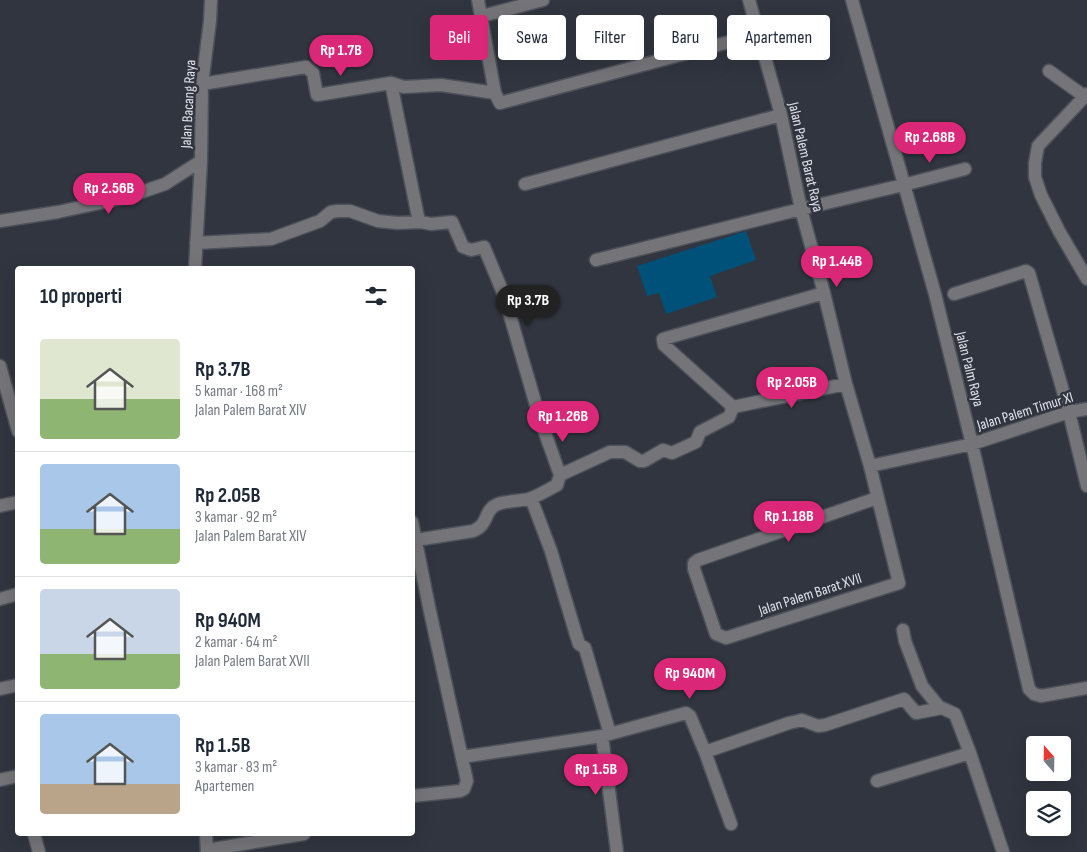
<!DOCTYPE html>
<html lang="id">
<head>
<meta charset="utf-8">
<style>
  body { margin:0; font-family:"Sofia Sans Condensed",sans-serif; background:#f6f6f7; color:#1f2937; height:100vh; display:flex; flex-direction:column; font-size:19px; white-space:nowrap }
  * { box-sizing:border-box; margin:0 }
  p { font-size:16px; color:#747a83 }
  .icon { flex:none; width:28px; height:28px; fill:none; stroke:currentColor; stroke-width:2; stroke-linecap:round; stroke-linejoin:round }
  .map { position:relative; flex:1; overflow:hidden }
  .side { position:absolute; left:15px; top:266px; width:400px; height:570px; display:flex; flex-direction:column; background:#fff; border-radius:5px; box-shadow:0 5px 20px #0002 }
  .side>* { flex:none }
  .banner { position:absolute; left:430px; top:15px; width:475px; height:45px; display:flex; gap:10px }
  .needle { width:32px; rotate:340deg }
  .tools { position:absolute; left:1026px; top:736px; display:grid; gap:10px }
  .tools a { display:grid; place-items:center; width:45px; height:45px; border-radius:5px; background:#fff; box-shadow:0 5px 20px #0002; font-size:25px }
  .price { position:absolute; translate:-50% -42px; padding:0 11px; border-radius:18px; background:#db2777; color:#fff; font-size:16px; line-height:32px; filter:drop-shadow(0 1px 2px #0008) }
  .price::after { content:''; position:absolute; left:50%; top:30px; width:15px; height:11px; margin-left:-8px; background:inherit; clip-path:polygon(0 0,100% 0,50% 100%) }
  .price.active { background:#222; color:#fff }
  ul { padding:0; list-style:none }
  li { display:flex; align-items:center; gap:15px; height:125px; padding:0 25px }
  li+li { border-top:1px solid #e0e1e3 }
  li span { display:grid; place-items:center; flex:none; width:140px; height:100px; border-radius:5px; color:#555 }
  li>.icon { margin-inline-start:auto }
  span .icon { width:60px; height:60px; fill:#fffc; stroke-width:1 }
  li b { font-size:21px }
  h2 { display:flex; justify-content:space-between; align-items:center; height:60px; padding:0 25px; font-size:21px }
  .chip { padding:0 18px; border-radius:5px; background:#fff; box-shadow:0 5px 20px #0002; font-size:18px; line-height:45px }
  .chip.active { background:#db2777; color:#fff }
  .map>svg:first-child { display:block }
  .building { fill:#00517a }
  .lines { fill:none; stroke-linecap:round; stroke-linejoin:round }
  .minor-casing { stroke:#4c515a; stroke-width:15 }
  .minor { stroke:#747479; stroke-width:12 }
  .labels { text-anchor:middle; stroke-width:5; stroke-linejoin:round; paint-order:stroke }
  .street-label { font-size:15px; fill:#dfe2e9; stroke:#30353f }
</style>
</head>
<body>
<div class="map">
<svg width="1087" height="852" viewBox="0 0 1087 852">
  <rect width="100%" height="100%" fill="#30353f"/>
  <!-- building -->
  <path class="building" d="M746,231L756,260L710,276L717,297L666,314L659,293L647,296L637,266Z"/>
  <g class="lines">
    <defs>
      <path id="minor" d="M478,0L495,93L500,103L759,34
        M749,0L781,115L801,209L824,293L846,384L870,466L899,583L732,636L726,638L716,634L694,569V563L698,560L877,498
        M852,0L935,294L972,444L1029,689L1034,694L1041,696L1087,688
        M482,16L543,0
        M1049,71L1084,96
        M391,83L419,222
        M202,84L306,67L313,73L317,95L391,83L404,87L441,85L495,93
        M1087,94L1038,146L1035,163V177L1041,195L1059,231L1087,279
        M525,184L781,115
        M0,221L58,212L127,197L165,184L201,161
        M196,243L271,239L320,221L331,212L337,211H350L378,221L398,223L421,222L431,224L452,222L463,247L471,250L484,247L504,295L540,419L560,475
        M596,260L801,209L903,185L965,169
        M195,269L201,161L202,84L210,21L211,0
        M954,294L1023,272L1026,271L1029,273L1069,412L1087,486
        M0,366L18,431
        M733,407L664,345L663,339L824,293
        M733,407L846,384
        M870,466L972,444L1069,412L1087,409
        M531,498L551,551L577,638L579,644L585,648L610,734
        M0,506L18,502
        M412,522L429,607L467,781L464,789L460,791L412,796
        M416,540L473,531C490,524 483,510 498,504C507,501 519,501 529,499C538,496 548,490 557,485L560,475L610,452H625L640,461H644L663,450L672,453L696,442L700,432L729,417L733,407
        M0,599L18,594
        M903,630L905,641L922,686L940,708
        M0,689L18,685
        M602,736L617,852
        M705,752L731,824
        M462,757L602,736L686,713L690,716L705,752L789,723L802,720L818,726L825,725L904,699L916,713L942,708L955,714L970,753L1003,852
        M0,780L18,776
        M877,781L970,753
        M34,834L39,852
        M206,834L207,852
        M207,850L304,834"/>
    </defs>
    <!-- minor casing -->
    <use href="#minor" class="minor-casing"/>
    <!-- minor -->
    <use href="#minor" class="minor"/>
  </g>
  <g class="labels">
    <!-- street labels -->
    <g class="street-label">
      <text transform="translate(188 104) rotate(-87)" y="5">Jalan Bacang Raya</text>
      <text transform="translate(806 157) rotate(77)" y="5">Jalan Palem Barat Raya</text>
      <text transform="translate(970 369) rotate(76)" y="5">Jalan Palm Raya</text>
      <text transform="translate(1025 411) rotate(-17)" y="5">Jalan Palem Timur XI</text>
      <text transform="translate(810 594) rotate(-18)" y="5">Jalan Palem Barat XVII</text>
    </g>
  </g>
</svg>
<div class="tools">
<a><svg class="needle" viewBox="-14 -14 28 28"><path d="M0-13l5 13h-10z" fill="#e53935"/><path d="M0 13l5-13h-10z" fill="#747a83"/></svg></a>
<a><svg class="icon" aria-label="layers" viewBox="0 0 24 24"><path d="M12 4l9 5-9 5-9-5zM3 14l9 5 9-5"/></svg></a>
</div>
<b class="price" style="left:341px;top:77px">Rp 1.7B</b>
<b class="price" style="left:930px;top:164px">Rp 2.68B</b>
<b class="price" style="left:109px;top:215px">Rp 2.56B</b>
<b class="price" style="left:837px;top:288px">Rp 1.44B</b>
<b class="price active" style="left:528px;top:327px">Rp 3.7B</b>
<b class="price" style="left:792px;top:409px">Rp 2.05B</b>
<b class="price" style="left:563px;top:443px">Rp 1.26B</b>
<b class="price" style="left:789px;top:543px">Rp 1.18B</b>
<b class="price" style="left:690px;top:700px">Rp 940M</b>
<b class="price" style="left:596px;top:796px">Rp 1.5B</b>
<div class="banner">
<a class="chip active">Beli</a>
<a class="chip">Sewa</a>
<a class="chip">Filter</a>
<a class="chip">Baru</a>
<a class="chip">Apartemen</a>
</div>
<section class="side">
<h2>10 properti<svg class="icon" aria-label="filters" viewBox="0 0 24 24"><path d="M4 7h16M4 17h16"/><circle cx="9" cy="7" r="2"/><circle cx="15" cy="17" r="2"/></svg></h2>
<ul>
<li><span style="background:linear-gradient(#dfe7d0 60%,#8fb573 0)"><svg class="icon" aria-label="home" viewBox="0 0 24 24"><path d="M3 11l9-7 9 7M6 9v11h12V9"/></svg></span><div><b>Rp 3.7B</b><p>5 kamar · 168 m²</p><p>Jalan Palem Barat XIV</p></div></li>
<li><span style="background:linear-gradient(#a9c7e8 65%,#8fb573 0)"><svg class="icon" aria-label="home" viewBox="0 0 24 24"><path d="M3 11l9-7 9 7M6 9v11h12V9"/></svg></span><div><b>Rp 2.05B</b><p>3 kamar · 92 m²</p><p>Jalan Palem Barat XIV</p></div></li>
<li><span style="background:linear-gradient(#c9d6e8 65%,#8fb573 0)"><svg class="icon" aria-label="home" viewBox="0 0 24 24"><path d="M3 11l9-7 9 7M6 9v11h12V9"/></svg></span><div><b>Rp 940M</b><p>2 kamar · 64 m²</p><p>Jalan Palem Barat XVII</p></div></li>
<li><span style="background:linear-gradient(#a9c7e8 70%,#b9a48a 0)"><svg class="icon" aria-label="home" viewBox="0 0 24 24"><path d="M3 11l9-7 9 7M6 9v11h12V9"/></svg></span><div><b>Rp 1.5B</b><p>3 kamar · 83 m²</p><p>Apartemen</p></div></li>
</ul>
</section>
</div>
</body>
</html>
